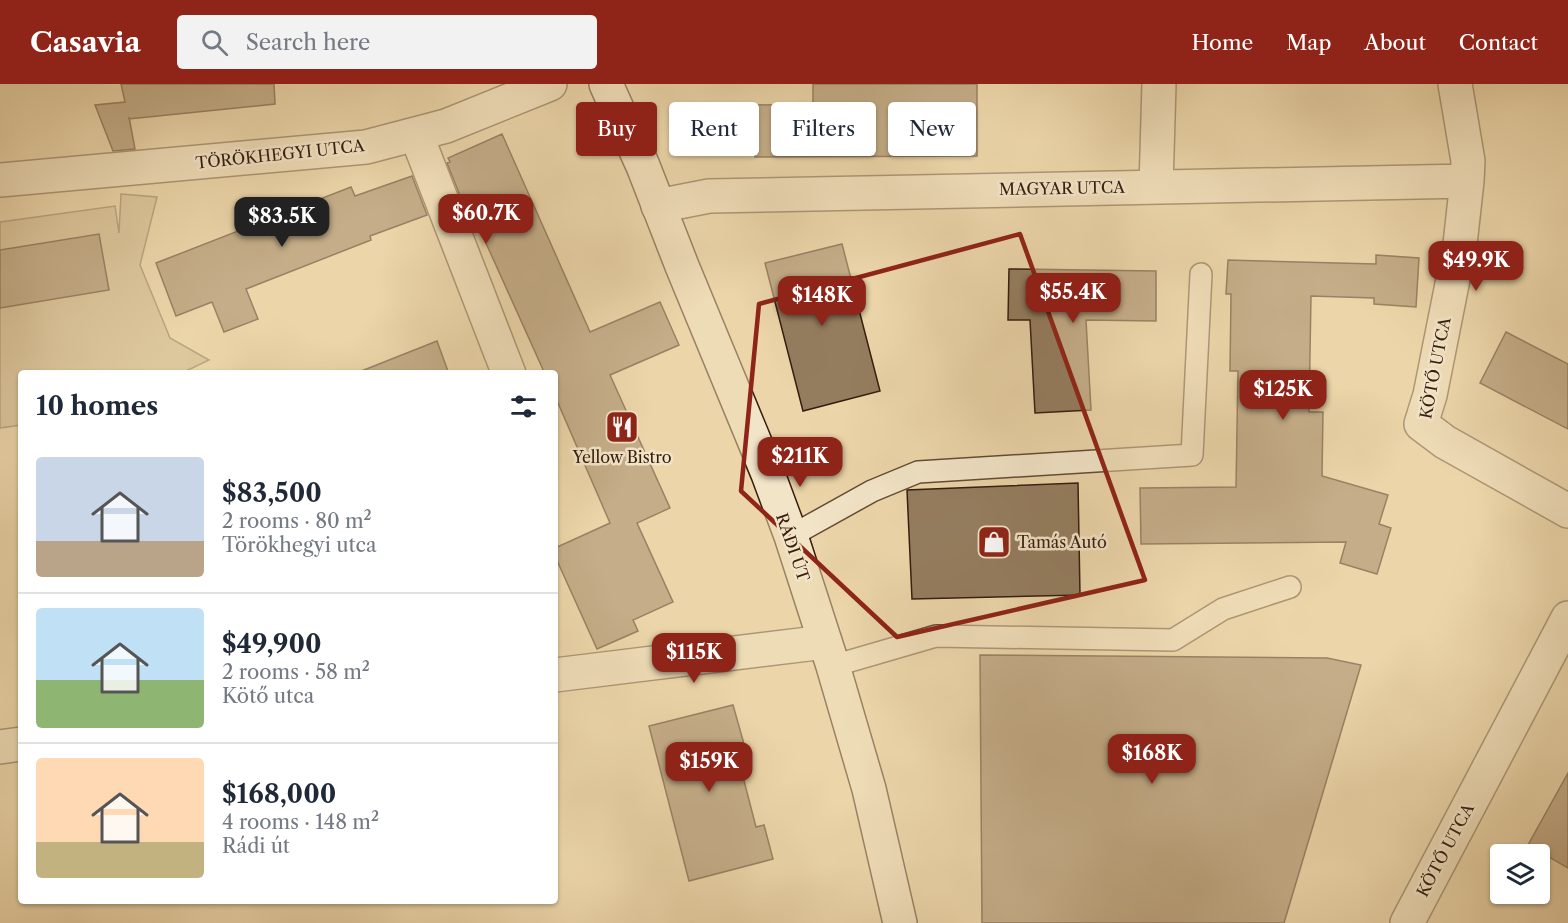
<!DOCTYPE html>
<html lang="en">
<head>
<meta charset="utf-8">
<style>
  body { margin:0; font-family:"Libre Caslon Text",serif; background:#f2f2f3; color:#1f2937; height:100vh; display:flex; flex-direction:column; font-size:22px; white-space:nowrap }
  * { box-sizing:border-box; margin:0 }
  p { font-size:20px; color:#747a83 }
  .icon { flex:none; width:33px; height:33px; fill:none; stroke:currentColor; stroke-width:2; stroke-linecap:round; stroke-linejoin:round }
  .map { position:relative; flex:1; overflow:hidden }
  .drawer { position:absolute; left:18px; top:286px; width:540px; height:534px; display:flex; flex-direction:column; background:#fff; border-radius:6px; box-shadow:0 2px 4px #0004 }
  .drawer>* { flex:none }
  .top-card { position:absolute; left:576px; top:18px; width:570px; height:54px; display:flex; gap:12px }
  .controls { position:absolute; left:1490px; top:760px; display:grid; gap:12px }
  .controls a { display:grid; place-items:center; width:60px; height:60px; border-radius:6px; background:#fff; box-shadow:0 2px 4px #0004; font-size:30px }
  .price { position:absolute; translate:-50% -51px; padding:0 14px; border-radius:12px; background:#8f2418; color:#fff; font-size:20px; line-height:39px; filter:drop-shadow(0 2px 3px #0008) }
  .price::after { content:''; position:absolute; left:50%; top:36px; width:18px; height:14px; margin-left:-9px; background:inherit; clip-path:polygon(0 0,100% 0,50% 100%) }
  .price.selected { background:#222; color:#fff }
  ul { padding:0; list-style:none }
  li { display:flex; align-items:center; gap:18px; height:150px; padding:0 18px }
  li+li { border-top:2px solid #e0e1e3 }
  li span { display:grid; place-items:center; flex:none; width:168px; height:120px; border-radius:6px; color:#555 }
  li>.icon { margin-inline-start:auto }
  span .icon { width:72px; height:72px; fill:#fffc; stroke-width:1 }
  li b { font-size:26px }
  h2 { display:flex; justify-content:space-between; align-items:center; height:72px; padding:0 18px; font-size:26px }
  .tag { padding:0 21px; border-radius:6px; background:#fff; box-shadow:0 2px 4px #0004; font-size:21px; line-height:54px }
  .tag.selected { background:#8f2418; color:#fff }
  header { display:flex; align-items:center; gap:36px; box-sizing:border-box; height:84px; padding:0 30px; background:#8f2418; color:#fff }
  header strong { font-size:28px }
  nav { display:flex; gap:33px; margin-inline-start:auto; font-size:21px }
  .search { width:420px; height:54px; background:#f2f2f3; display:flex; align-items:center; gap:15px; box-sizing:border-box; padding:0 21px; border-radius:6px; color:#747a83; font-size:22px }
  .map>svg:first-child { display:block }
  .green { fill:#ccb68f; stroke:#816a4f; stroke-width:1.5 }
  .building { fill:#947d5f; stroke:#361d0f; stroke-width:1.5 }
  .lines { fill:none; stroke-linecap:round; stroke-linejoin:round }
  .lane-casing { stroke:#634b36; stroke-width:24 }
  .street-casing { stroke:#634b36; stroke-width:36 }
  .secondary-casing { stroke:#361d0f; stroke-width:36 }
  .lane { stroke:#f2e4c7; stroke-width:21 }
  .street { stroke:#f2e4c7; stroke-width:33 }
  .secondary { stroke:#f2e4c7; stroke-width:33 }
  .marked { fill:none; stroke:#8f2418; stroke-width:4.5; stroke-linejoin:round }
  .labels { text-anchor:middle; stroke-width:5; stroke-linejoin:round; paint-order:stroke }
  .street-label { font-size:16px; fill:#361d0f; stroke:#f2e4c7 }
  .poi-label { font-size:16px; fill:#361d0f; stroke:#f2e4c7 }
</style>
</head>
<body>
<header>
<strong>Casavia</strong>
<div class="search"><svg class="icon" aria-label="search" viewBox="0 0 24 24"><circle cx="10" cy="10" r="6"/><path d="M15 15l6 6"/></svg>Search here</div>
<nav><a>Home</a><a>Map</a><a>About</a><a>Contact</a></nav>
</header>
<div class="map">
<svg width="1568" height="839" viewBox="0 0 1568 839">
  <rect width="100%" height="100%" fill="#ebd5a9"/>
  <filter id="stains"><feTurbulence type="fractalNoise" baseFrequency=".00333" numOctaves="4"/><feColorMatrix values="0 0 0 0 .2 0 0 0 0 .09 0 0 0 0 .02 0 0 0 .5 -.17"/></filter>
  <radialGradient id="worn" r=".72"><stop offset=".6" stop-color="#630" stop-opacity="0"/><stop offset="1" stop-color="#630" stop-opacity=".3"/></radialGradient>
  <!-- green -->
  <path class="green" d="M121,110L157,113L140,181L170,254L209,276L182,289L21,290V341L0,344V138L115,122L119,149Z"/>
  <!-- building -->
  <path class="building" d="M121,0H274L275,20L129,35V33L135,65L113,67L95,21L125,18Z
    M813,0H977V72L755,73V21L813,20Z
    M502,50L590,248L660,218L679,261L610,291L670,424L637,439L673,518L633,536L638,547L597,565L555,472V464L610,439L555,312V290H545L467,117L463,119L447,79L450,78L448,74Z
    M412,92L427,131L370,152L371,156L246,205L258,235L224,248L212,218L176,232L156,179L351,103L355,112Z
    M99,150L109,206L0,224V166Z
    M842,160L880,307L803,327L765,179Z
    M1376,171L1419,174L1416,223L1374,220V214L1311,212L1309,328H1323L1322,392L1388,411L1379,440L1391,444L1377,490L1340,479L1346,458L1141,460L1140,404L1236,403L1238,287H1230L1231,210H1226L1228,176L1376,180Z
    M1009,185L1156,187V237L1086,236L1091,326L1035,329L1030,236H1008Z
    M1506,248L1568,280V345L1480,299Z
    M437,257L449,290H360L359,288Z
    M1078,399L1080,511L912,515L907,406Z
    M980,571L1327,574L1361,581L1284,839H982Z
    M733,621L744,660L735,662L756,743L764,741L773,775L689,797L649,642Z
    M1568,689V784L1528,761Z"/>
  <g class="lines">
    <defs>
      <path id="lane" d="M791,452L872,407L918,388L1192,371L1201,190
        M833,582L936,552L1173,556L1223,525L1290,503"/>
      <path id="street" d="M1455,0L1468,77L1467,97L1460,160L1430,311L1421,340L1445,358L1568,427
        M416,50L509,290
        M0,96L366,63L446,42L550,0
        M1156,103L1159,0
        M658,122L709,112L1467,97
        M555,591L825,558
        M0,663L21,660
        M1407,839L1568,534"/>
      <path id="secondary" d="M606,0L643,82L682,182L768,390L791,452L833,582L869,705L900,839"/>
    </defs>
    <!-- lane casing -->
    <use href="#lane" class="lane-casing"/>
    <!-- street casing -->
    <use href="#street" class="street-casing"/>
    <!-- secondary casing -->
    <use href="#secondary" class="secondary-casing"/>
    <!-- lane -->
    <use href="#lane" class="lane"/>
    <!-- street -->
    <use href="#street" class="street"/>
    <!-- secondary -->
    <use href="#secondary" class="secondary"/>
  </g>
  <!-- marked area -->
  <path d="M0 0H1568V839H0ZM1020,150L1145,496L897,553L741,407L759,220Z" fill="#ebd5a9" fill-opacity=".55" fill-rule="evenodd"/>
  <path class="marked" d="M1020,150L1145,496L897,553L741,407L759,220Z"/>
  <!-- icons -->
  <defs>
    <symbol id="restaurant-square" viewBox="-11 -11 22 22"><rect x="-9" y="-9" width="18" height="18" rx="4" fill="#8f2418" stroke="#f2e4c7"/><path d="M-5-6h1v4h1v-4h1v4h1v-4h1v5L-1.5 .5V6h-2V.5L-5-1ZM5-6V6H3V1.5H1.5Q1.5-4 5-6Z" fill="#fff"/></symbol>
    <symbol id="shop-square" viewBox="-11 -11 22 22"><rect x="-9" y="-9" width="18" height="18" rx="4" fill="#8f2418" stroke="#f2e4c7"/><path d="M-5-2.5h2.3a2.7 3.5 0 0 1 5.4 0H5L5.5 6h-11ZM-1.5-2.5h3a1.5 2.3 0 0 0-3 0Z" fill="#fff"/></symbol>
  </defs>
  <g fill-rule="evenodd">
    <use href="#restaurant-square" x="603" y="324" width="38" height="38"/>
    <use href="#shop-square" x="975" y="439" width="38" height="38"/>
  </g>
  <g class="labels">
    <!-- street labels -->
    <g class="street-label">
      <text transform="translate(280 70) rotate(-6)" y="6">TÖRÖKHEGYI UTCA</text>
      <text transform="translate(1062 104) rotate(-1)" y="6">MAGYAR UTCA</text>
      <text transform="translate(1435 284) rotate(-79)" y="6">KÖTŐ UTCA</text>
      <text transform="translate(793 463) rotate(71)" y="6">RÁDI ÚT</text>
      <text transform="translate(1445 766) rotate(-62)" y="6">KÖTŐ UTCA</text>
    </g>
    <!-- poi labels -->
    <g class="poi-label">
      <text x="622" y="379">Yellow Bistro</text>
      <text x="1017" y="464" text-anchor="start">Tamás Autó</text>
    </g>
  </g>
  <rect width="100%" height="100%" filter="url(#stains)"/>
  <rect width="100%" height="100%" fill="url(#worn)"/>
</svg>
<div class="controls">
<a><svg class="icon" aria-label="layers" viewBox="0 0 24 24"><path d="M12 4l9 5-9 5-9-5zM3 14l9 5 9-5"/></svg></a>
</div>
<b class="price" style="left:486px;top:161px">$60.7K</b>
<b class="price selected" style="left:282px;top:164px">$83.5K</b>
<b class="price" style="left:1476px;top:208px">$49.9K</b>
<b class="price" style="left:1073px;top:240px">$55.4K</b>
<b class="price" style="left:822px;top:243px">$148K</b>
<b class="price" style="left:1283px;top:337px">$125K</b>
<b class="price" style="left:800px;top:404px">$211K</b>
<b class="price" style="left:694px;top:600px">$115K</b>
<b class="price" style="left:1152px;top:701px">$168K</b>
<b class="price" style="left:709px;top:709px">$159K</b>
<div class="top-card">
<a class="tag selected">Buy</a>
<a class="tag">Rent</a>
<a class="tag">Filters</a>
<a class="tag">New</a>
</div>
<section class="drawer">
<h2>10 homes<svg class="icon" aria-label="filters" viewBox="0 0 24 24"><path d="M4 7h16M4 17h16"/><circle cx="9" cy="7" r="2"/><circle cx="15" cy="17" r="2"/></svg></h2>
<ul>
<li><span style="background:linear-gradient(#c9d6e8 70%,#b9a48a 0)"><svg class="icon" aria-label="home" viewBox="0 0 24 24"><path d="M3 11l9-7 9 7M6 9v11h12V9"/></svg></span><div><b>$83,500</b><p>2 rooms · 80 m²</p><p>Törökhegyi utca</p></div></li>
<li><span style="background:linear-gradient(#bfe0f5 60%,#8fb573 0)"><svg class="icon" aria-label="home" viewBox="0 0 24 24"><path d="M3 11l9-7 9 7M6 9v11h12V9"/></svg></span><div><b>$49,900</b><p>2 rooms · 58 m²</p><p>Kötő utca</p></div></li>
<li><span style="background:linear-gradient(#ffd9b3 70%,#c2b280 0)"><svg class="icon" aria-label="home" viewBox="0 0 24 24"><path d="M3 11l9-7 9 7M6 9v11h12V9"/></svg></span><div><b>$168,000</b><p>4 rooms · 148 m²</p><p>Rádi út</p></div></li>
</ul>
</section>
</div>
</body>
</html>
